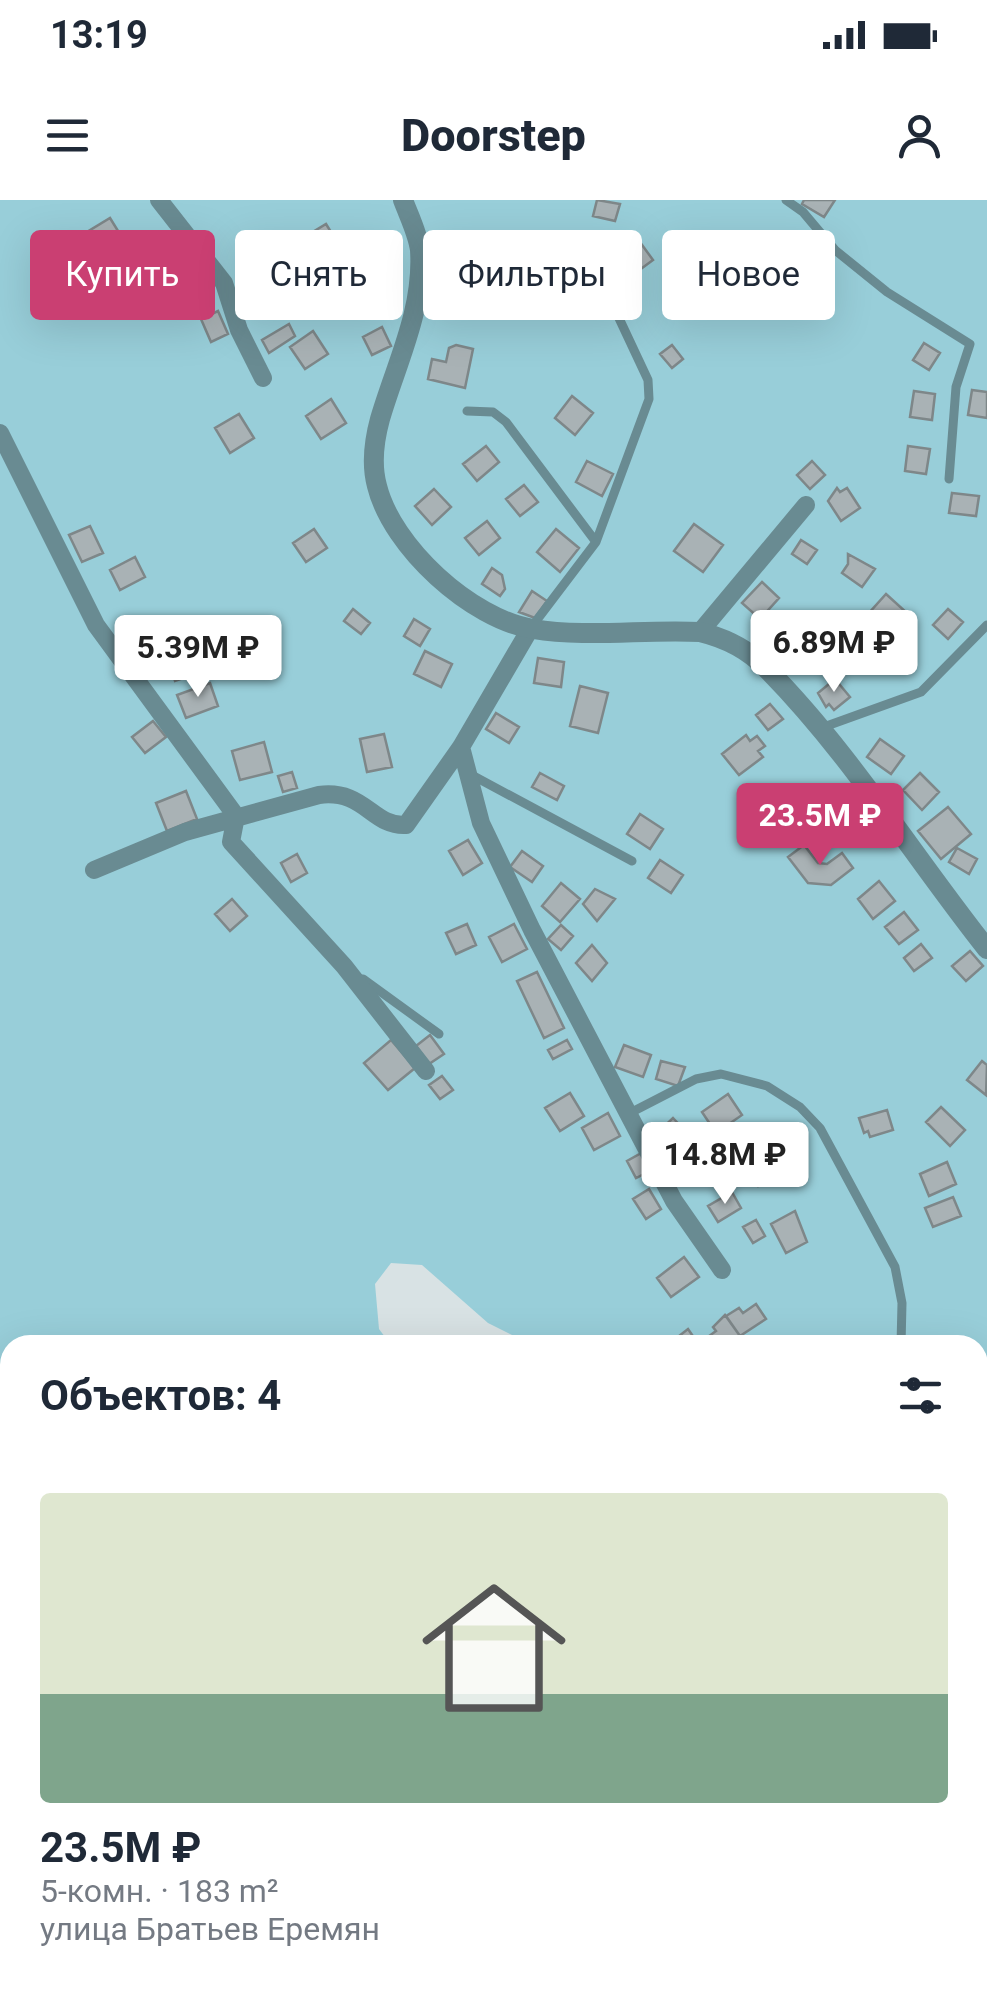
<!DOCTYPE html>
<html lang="ru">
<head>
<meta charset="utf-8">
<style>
  body { margin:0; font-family:Roboto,sans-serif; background:#f6f6f7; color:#1f2937; height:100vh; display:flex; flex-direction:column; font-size:38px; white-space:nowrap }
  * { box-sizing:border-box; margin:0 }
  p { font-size:32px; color:#747a83 }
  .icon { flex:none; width:55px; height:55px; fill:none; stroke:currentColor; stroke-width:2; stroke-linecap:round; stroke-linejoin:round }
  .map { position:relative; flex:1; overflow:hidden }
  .details { position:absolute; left:0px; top:1135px; width:988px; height:672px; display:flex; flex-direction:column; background:#fff; border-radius:30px 30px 0 0; box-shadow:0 10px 40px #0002 }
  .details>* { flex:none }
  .banner { position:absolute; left:30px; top:30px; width:928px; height:90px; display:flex; gap:20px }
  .price { position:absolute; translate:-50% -85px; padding:0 22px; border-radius:10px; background:#fff; color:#222; font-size:32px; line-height:65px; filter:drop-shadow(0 2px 5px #0008) }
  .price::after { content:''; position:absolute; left:50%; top:60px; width:30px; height:22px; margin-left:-15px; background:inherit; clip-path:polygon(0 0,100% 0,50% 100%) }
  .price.active { background:#ca3f72; color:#fff }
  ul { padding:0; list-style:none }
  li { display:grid; align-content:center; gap:20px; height:530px; padding:0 40px }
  li span { display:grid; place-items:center; height:310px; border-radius:10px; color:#555 }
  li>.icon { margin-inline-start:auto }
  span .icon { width:180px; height:180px; fill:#fffc; stroke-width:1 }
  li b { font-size:42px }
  h2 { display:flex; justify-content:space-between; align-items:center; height:120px; padding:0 40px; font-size:42px }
  .tag { padding:0 35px; border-radius:10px; background:#fff; box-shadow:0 10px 40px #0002; font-size:35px; line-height:90px }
  .tag.active { background:#ca3f72; color:#fff }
  .status { display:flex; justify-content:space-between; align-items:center; height:70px; padding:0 50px; background:#fff; direction:ltr }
  .status svg { height:28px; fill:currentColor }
  header { display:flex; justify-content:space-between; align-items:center; height:130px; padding:0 40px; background:#fff; font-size:45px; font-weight:800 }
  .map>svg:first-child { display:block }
  .green { fill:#98ced9 }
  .building { fill:#a9b2b5; stroke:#7e8789; stroke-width:2.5 }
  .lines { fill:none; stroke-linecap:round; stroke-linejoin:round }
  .service { stroke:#698b92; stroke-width:9 }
  .minor { stroke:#698b92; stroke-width:18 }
  .tertiary { stroke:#698b92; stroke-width:20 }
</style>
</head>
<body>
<div class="status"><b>13:19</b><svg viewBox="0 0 49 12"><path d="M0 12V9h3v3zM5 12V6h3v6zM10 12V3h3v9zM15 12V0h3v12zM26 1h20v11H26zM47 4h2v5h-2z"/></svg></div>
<header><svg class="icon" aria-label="menu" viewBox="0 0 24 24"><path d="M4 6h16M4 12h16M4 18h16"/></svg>Doorstep<svg class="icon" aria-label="person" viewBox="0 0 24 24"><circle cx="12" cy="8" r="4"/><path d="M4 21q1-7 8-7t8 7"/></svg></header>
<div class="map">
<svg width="987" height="1807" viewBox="0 0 987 1807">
  <rect width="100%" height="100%" fill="#d8e2e4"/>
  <!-- green -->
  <path class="green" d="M0,0H987V1514L978,1510V1145H532L488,1123L422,1065L391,1063L375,1084L379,1129L391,1145H10V1313L0,1320Z
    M0,1733L10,1739V1798H92L104,1807H0Z
    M206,1798H751L748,1807H199Z"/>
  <!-- building -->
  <path class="building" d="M597,0L620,4L615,21L593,16Z
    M804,0H835L824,17L802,4Z
    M110,18L123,39L100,53L87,32Z
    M326,24L336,40L313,54L303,38Z
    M490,32V41H496L497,64L457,66L456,33Z
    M364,33L377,53L348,72L335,52Z
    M637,38L653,60L634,74L617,52Z
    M145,49L148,69L129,71L126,52Z
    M713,59L728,71L713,91L698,79Z
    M554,67L577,71V91L552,96V91L539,90V71H554Z
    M367,73L371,89L352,93L348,78Z
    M167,84L175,101L153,111L145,94Z
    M376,84H393L394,113H376Z
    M452,90L471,94L469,105L450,101Z
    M218,111L228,134L211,142L201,119Z
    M289,124L295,136L269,153L262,140Z
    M382,127L391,146L372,155L363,137Z
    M313,131L328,154L305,169L290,147Z
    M924,143L940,153L929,170L913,160Z
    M456,145L473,149L465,188L428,179L432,159L446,162L449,148Z
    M672,145L683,159L672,168L660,154Z
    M972,190L987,192V218L968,215Z
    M914,191L935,194L932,220L910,217Z
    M572,196L593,213L575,235L555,218Z
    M331,199L346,223L321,239L306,216Z
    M239,214L254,238L230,253L215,228Z
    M486,246L499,262L477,281L463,264Z
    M908,246L930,249L926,274L905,271Z
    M587,261L613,274L602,296L576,282Z
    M812,261L825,275L810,289L797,275Z
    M524,285L538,302L520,316L506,299Z
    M837,288L840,292L847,288L860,308L841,321L828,301Z
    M434,289L451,307L432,325L415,306Z
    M952,293L979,296L976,316L949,313Z
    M487,321L500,338L479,355L465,338Z
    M694,324L723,345L703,372L674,351Z
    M90,326L103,353L82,362L69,335Z
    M314,329L327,348L306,362L293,343Z
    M556,329L579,348L560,372L537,352Z
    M801,340L817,350L807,364L792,354Z
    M848,354L875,369L862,387L842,373L848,364Z
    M135,357L145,377L120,390L110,370Z
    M492,368L502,375L505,389L500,396L482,384Z
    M762,382L779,398L760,419L742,403Z
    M532,391L547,401L535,418L519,412Z
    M886,394L907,413L890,431L869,413Z
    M353,409L370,423L361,434L344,421Z
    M948,409L963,422L948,439L933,425Z
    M414,419L430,429L420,446L404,436Z
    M782,438L803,459L788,473L767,452Z
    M221,442L226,456L199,466L194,451Z
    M425,451L452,464L441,487L414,474Z
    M194,458L199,473L175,481L170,465Z
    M538,458L564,462L561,487L534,483Z
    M835,479L850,497L834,510L829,504L826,507L818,493Z
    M210,483L218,506L186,518L177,495Z
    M580,486L608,493L598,533L570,526Z
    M770,504L783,519L768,530L756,515Z
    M496,513L519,527L509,543L486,529Z
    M153,521L166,537L145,553L132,537Z
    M384,534L392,567L367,572L360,539Z
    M746,535L750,541L757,536L765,546L758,551L763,557L739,575L722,554Z
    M880,539L904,556L891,574L867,557Z
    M264,542L272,572L240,580L232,551Z
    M292,572L297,588L283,592L278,576Z
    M540,573L564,586L557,600L532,587Z
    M920,573L939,592L922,610L903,590Z
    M186,591L197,619L167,631L156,603Z
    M948,607L971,634L941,659L918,631Z
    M640,614L663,629L650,649L627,634Z
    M808,614L819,628L803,640L792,626Z
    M468,640L482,663L463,675L449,651Z
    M804,645L818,663L827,664L842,653L853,668L831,685L808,683L788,657Z
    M957,648L977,659L969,674L949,662Z
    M522,651L543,666L532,682L510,667Z
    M297,654L307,673L291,682L281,663Z
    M660,660L683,675L671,693L648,678Z
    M879,681L895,701L873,719L858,699Z
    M561,683L580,699L560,722L542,706Z
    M595,689L615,699L597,721L583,704Z
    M232,699L247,716L230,731L215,714Z
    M904,712L918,730L899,744L885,727Z
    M467,724L476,745L456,754L446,733Z
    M514,724L527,749L502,762L489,737Z
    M561,725L573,736L561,750L548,739Z
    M921,744L932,758L914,771L904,758Z
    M592,745L607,763L592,781L576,763Z
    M970,751L983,766L966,781L952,766Z
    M537,772L564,828L544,838L517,781Z
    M430,835L444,854L429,864L416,846Z
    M391,840L415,868L388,890L364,863Z
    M567,840L572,849L553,859L548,850Z
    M624,845L651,855L643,877L615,867Z
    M661,861L685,867L678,886L656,879Z
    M982,861L987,865L986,895L967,880Z
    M442,876L453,890L440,899L429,885Z
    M570,893L584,916L560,931L545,908Z
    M728,894L742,915L716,933L702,912Z
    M941,907L965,930L950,946L926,922Z
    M887,910L893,930L870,937L868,931L864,933L859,918Z
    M608,913L620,936L594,950L582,928Z
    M673,918L689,935L672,951L656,934Z
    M750,945L777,963V968L758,986L732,958Z
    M645,951L654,969L636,978L627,961Z
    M699,958L709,968L696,980L686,970Z
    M947,962L956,984L929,996L920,974Z
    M649,989L661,1009L646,1019L633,999Z
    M732,992L741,1008L718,1022L708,1006Z
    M953,997L961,1016L933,1027L925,1008Z
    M795,1011L807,1042L786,1053L771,1024Z
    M756,1020L765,1036L753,1043L743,1027Z
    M684,1057L699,1077L671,1097L657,1078Z
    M756,1104L766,1119L740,1136L726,1116L739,1108L743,1113Z
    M725,1115L740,1136L727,1145H709L705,1139L716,1131L713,1127Z
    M688,1129L699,1145H678L674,1140Z"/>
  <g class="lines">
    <!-- service -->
    <path class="service" d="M786,0L803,12L835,50L887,92L970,144L956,187L949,279
      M467,211L493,212L506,222L596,342L530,429
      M596,342L649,199L648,180L610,99
      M821,528L921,492L987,425
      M468,573L632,661
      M363,779L439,834
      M630,913L696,879L721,874L767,886L800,907L820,928L895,1067L902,1103L901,1145"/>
    <!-- minor -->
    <path class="minor" d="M159,0L224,83L239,130L263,178
      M0,233L96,425L236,616L231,642L344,766L426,871
      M700,432L806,305
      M461,547L481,623L532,730L674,1001L722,1070
      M94,670L185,632L319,595C365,589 372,627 406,625L461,547L530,429"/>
    <!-- tertiary -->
    <path class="tertiary" d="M403,0C409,16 418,34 420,50C424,110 396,164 380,219C374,241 371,264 377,286C392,347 471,419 533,429C587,438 645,429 700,432C725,438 749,450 767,469C850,553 914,657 987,749"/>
  </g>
</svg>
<b class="price" style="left:834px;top:495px">6.89M ₽</b>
<b class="price" style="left:198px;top:500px">5.39M ₽</b>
<b class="price active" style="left:820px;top:668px">23.5M ₽</b>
<b class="price" style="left:725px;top:1007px">14.8M ₽</b>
<div class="banner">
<a class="tag active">Купить</a>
<a class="tag">Снять</a>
<a class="tag">Фильтры</a>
<a class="tag">Новое</a>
</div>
<section class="details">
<h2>Объектов: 4<svg class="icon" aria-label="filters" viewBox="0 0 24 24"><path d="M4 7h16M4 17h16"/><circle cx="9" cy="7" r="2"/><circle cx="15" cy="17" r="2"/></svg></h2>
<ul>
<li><span style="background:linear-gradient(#dfe7d0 65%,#7fa58c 0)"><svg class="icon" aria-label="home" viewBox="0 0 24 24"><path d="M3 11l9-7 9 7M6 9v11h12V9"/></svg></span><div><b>23.5M ₽</b><p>5-комн. · 183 m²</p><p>улица Братьев Еремян</p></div></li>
</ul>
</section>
</div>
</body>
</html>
